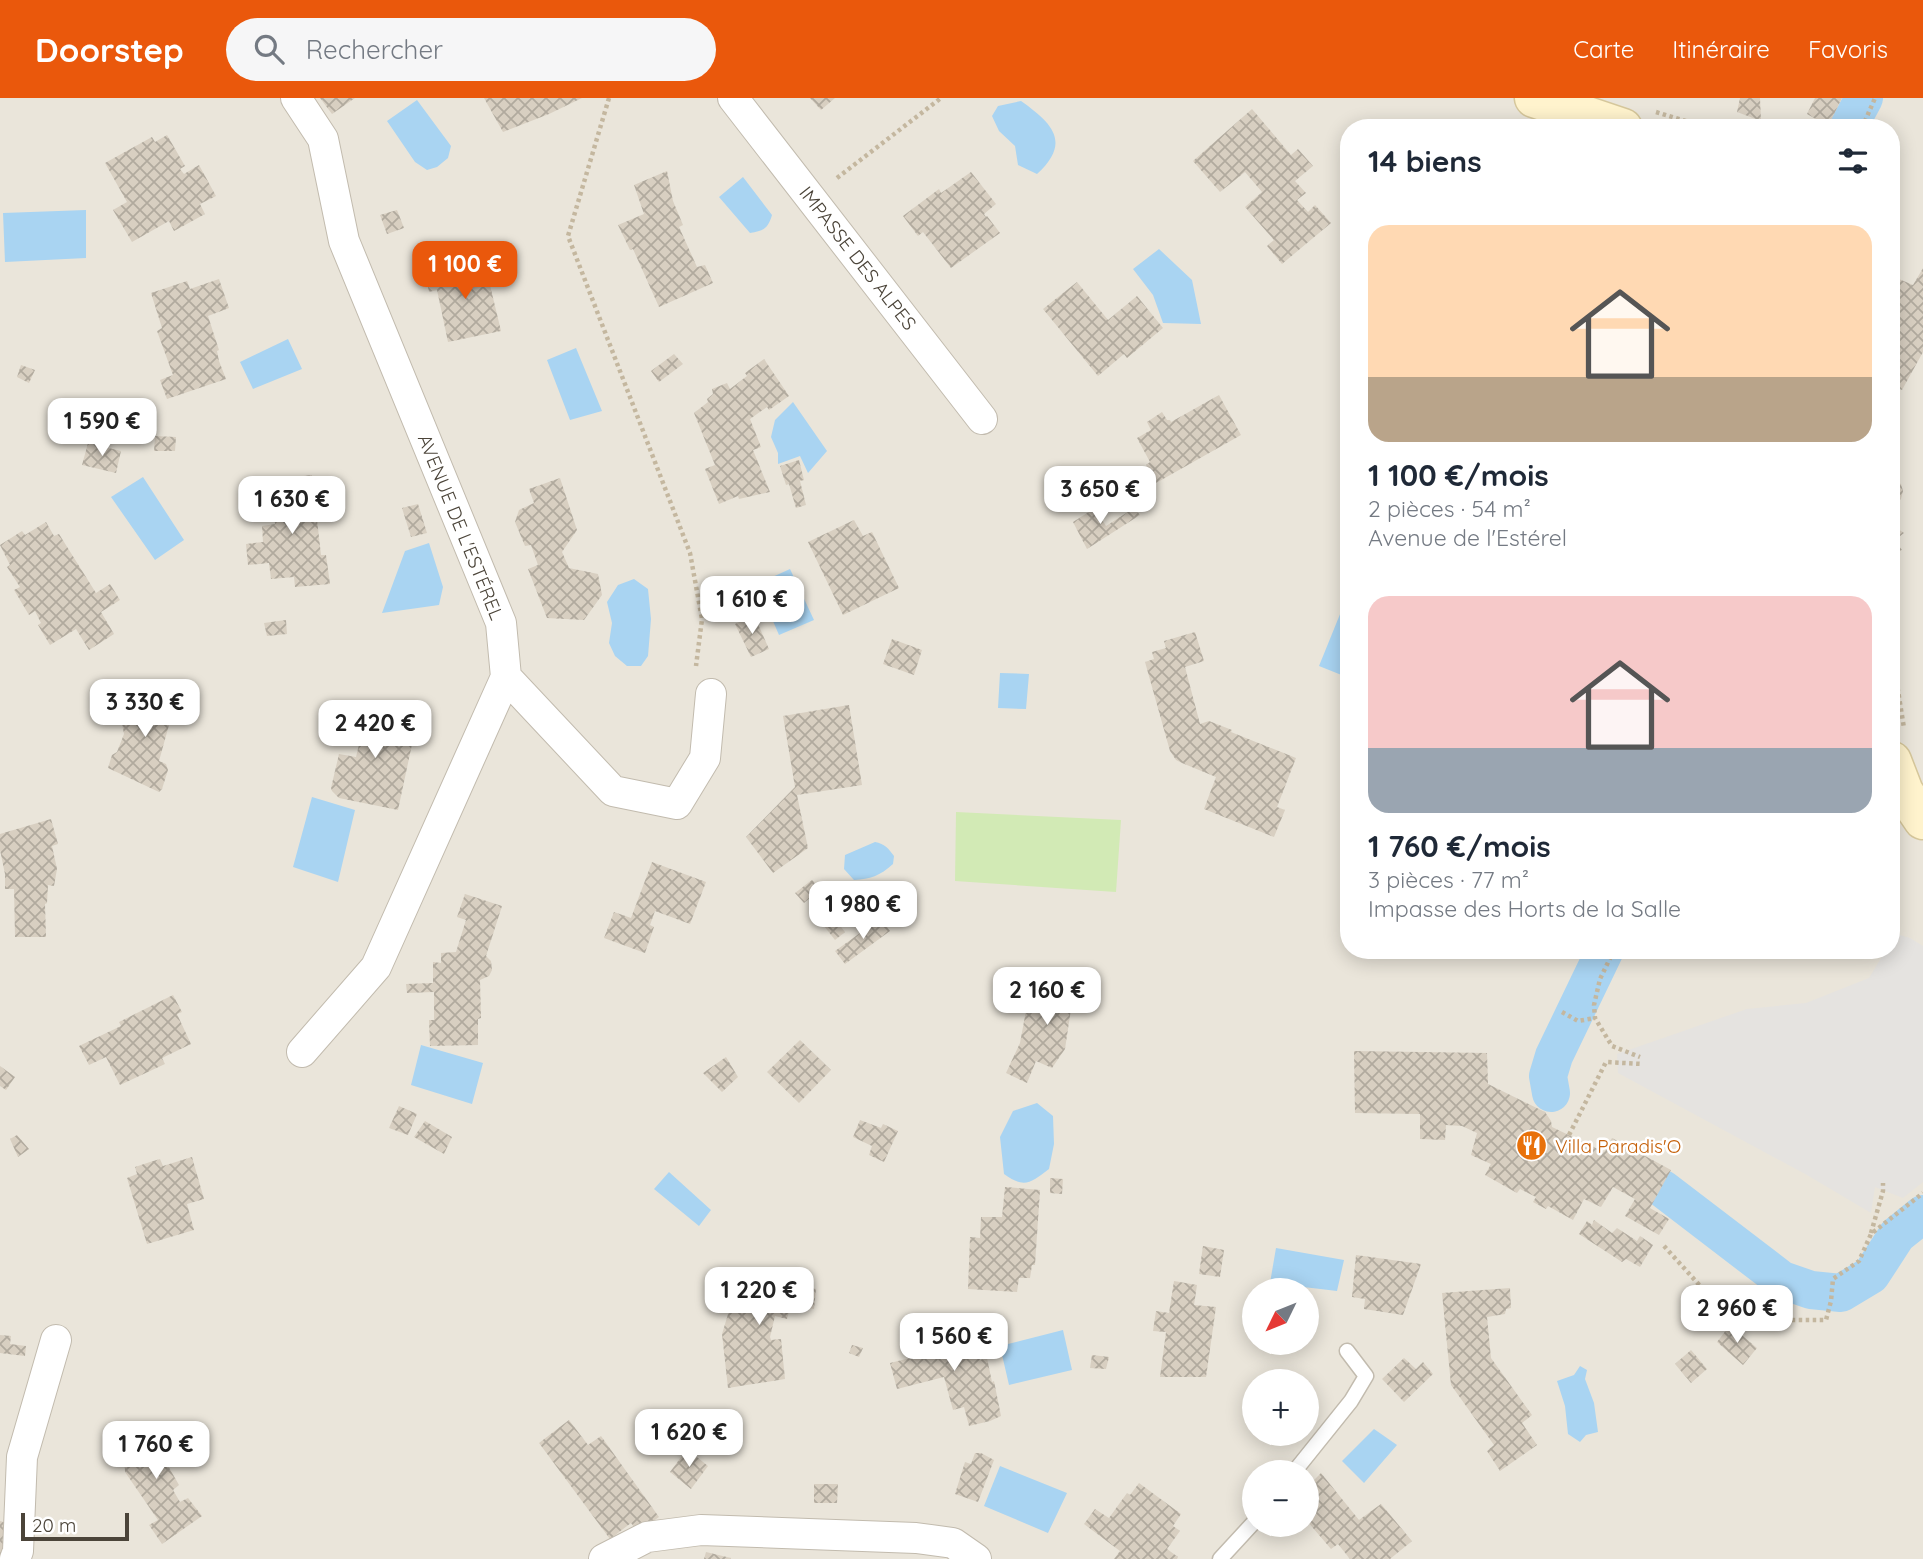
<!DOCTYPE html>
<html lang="fr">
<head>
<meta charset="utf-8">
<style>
  body { margin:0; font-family:Quicksand,sans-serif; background:#f6f6f7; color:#1f2937; height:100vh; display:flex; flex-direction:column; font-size:26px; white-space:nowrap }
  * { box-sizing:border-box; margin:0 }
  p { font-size:23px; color:#747a83 }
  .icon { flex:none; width:38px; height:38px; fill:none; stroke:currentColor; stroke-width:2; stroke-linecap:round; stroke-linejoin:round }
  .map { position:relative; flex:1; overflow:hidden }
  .panel { position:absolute; left:1340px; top:21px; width:560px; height:840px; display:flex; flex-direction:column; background:#fff; border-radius:28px; box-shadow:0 4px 18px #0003 }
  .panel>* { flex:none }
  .needle { width:46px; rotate:227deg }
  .buttons { position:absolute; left:1242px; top:1180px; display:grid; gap:14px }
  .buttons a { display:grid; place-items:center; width:77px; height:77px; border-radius:50%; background:#fff; box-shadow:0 4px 18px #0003; font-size:35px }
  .scale { position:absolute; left:21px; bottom:18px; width:108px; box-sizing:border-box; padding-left:7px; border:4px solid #4b4439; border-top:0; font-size:19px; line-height:24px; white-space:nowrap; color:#4b4439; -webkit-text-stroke:5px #fff; paint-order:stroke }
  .price { position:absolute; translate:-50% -60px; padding:0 16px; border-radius:14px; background:#fff; color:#222; font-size:23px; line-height:46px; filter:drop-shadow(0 2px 4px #0008) }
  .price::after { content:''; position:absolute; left:50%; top:42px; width:21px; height:16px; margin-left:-10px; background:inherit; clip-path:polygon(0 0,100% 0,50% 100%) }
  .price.active { background:#ea580c; color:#fff }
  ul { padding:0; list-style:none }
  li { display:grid; align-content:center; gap:14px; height:371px; padding:0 28px }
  li span { display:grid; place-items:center; height:217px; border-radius:21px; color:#555 }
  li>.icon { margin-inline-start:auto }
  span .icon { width:126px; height:126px; fill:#fffc; stroke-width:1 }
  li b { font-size:30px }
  h2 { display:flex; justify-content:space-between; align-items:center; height:84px; padding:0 28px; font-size:30px }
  header { display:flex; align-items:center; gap:42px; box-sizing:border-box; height:98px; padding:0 35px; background:#ea580c; color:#fff }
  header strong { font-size:33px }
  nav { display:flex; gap:38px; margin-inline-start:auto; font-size:24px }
  .search { width:490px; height:63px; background:#f6f6f7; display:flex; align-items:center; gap:18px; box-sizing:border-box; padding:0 24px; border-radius:38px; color:#747a83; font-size:26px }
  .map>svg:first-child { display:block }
  .residential { fill:#eae5da; fill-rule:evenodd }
  .green { fill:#d2eab5 }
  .parking { fill:#e5e3e0 }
  .water { fill:#a9d4f2 }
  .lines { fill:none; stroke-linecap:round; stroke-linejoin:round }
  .canal { stroke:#a9d4f2; stroke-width:38 }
  .building { fill:url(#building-cross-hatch) }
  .lane-casing { stroke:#c2bbae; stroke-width:17 }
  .street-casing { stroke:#c2bbae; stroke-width:32 }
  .secondary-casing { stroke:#d6c79b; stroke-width:41 }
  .path { stroke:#c4b79f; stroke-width:4.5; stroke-dasharray:3.5 3.5; stroke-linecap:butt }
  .lane { stroke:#fff; stroke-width:14 }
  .street { stroke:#fff; stroke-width:30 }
  .secondary { stroke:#fff3cd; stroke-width:38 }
  .labels { text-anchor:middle; stroke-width:5; stroke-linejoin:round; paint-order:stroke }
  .street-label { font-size:19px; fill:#4b4439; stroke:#fff }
  .food-label { font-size:19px; fill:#c56008; stroke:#fff; text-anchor:start }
</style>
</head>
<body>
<header>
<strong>Doorstep</strong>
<div class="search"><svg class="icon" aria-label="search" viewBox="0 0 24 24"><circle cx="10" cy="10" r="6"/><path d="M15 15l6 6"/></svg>Rechercher</div>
<nav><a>Carte</a><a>Itinéraire</a><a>Favoris</a></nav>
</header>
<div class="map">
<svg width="1923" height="1461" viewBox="0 0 1923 1461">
  <defs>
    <pattern id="building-cross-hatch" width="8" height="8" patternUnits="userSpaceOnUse" patternTransform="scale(1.75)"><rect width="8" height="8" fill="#d8cfc1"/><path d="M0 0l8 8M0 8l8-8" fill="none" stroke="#b1aa9e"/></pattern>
  </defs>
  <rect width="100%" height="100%" fill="#f6f3ec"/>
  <!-- residential -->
  <path class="residential" d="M0,0H1923V1461H0ZM1349,30H1892V852H1349ZM1255,1192H1307V1244H1255ZM1255,1283H1307V1335H1255ZM1255,1374H1307V1426H1255Z"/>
  <!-- green -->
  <path class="green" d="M956,714L1121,722L1116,794L955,783Z"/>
  <!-- parking -->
  <path class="parking" d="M1896,836L1910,840L1923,848V1084L1903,1100L1875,1089L1871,1115L1807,1077L1618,975L1617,956L1747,911L1806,905L1869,880L1886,852H1892V843Z"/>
  <!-- water -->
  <path class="water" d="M417,2L451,48L448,60L437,69L427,72L415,64L387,23Z
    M1021,3C1052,25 1072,44 1037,76L1018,67L1015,48L999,33L992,18L998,8Z
    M743,79L772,117C768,131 763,133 750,135L719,99Z
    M86,112V160L5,164L3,115Z
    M1159,151L1192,182L1201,226L1163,225L1153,197L1133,171Z
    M288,241L302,271L253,291L240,264Z
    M576,250L602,313L570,322L547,262Z
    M793,304L827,353L808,375L800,358L778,366V355L771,339L775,322Z
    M143,379L184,442L155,462L111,399Z
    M429,445L443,489L439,507L382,515L405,453Z
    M790,471L814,522L779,537L757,486Z
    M634,481L648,491L651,521L648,558L641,568H627L615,558L609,545L612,525L607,504L618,487Z
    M1349,494V580L1319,568Z
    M1000,575L1029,576L1026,611L998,610Z
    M312,699L355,712L338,784L293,769Z
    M875,744C885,746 888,750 894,758L893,766C880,778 870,781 854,782L844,771L845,757Z
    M421,947L483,965L472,1006L411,987Z
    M1037,1005L1053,1018L1054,1046L1049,1071C1030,1085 1025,1091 1004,1076L1000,1039L1013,1013Z
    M669,1074L711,1112L699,1128L654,1091Z
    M1276,1150L1344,1162L1337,1193L1270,1185Z
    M1063,1232L1072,1272L1009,1287L1000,1248Z
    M1580,1268L1587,1272L1585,1281L1594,1305L1598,1334L1586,1337L1580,1344L1568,1336L1565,1308L1557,1283L1574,1277Z
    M1374,1331L1397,1347L1364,1385L1342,1363Z
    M1000,1368L1067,1395L1048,1435L984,1408Z"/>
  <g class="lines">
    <!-- canal -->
    <path class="canal" d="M1848,30L1864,0
      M1551,995L1548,978L1554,958L1605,852
      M1663,1091L1782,1182L1811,1192L1841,1195L1871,1177L1897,1137L1923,1116"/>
  </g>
  <!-- building -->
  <path class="building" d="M320,0H355L332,16Z
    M484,0H582L549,16L503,34Z
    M810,0H835L821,12Z
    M1740,0H1760L1761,23L1737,14Z
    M1815,0H1842L1828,28L1807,16Z
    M1252,11L1291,57L1298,51L1313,68L1295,83L1306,95L1297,102L1308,114L1315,107L1331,125L1282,166L1267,148L1274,142L1245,109L1262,94L1245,74L1220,94L1193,63Z
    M167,37L185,68L180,71L184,76L199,67L216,98L200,106L205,116L174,133L169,123L132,144L113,112L127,104L105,65L152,39L155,44Z
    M667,73L673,103L683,127L679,129L697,169L705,167L713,185L659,209L633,151L630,152L618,127L644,116L634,87Z
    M971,74L996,106L984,116L986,119L987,118L1000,135L951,170L923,134L918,138L903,118L939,91L941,95Z
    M397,112L404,130L387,136L380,117Z
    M479,162L484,184L489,183L501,233L448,244L437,192L429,194L425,174Z
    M1923,170V254L1902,292L1892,288V178L1913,187Z
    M219,181L229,210L208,218L219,252L217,253L219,263L226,281L167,301L160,282L173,277L157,233L162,230L151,195L187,183L190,191Z
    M1077,184L1108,222L1137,198L1163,230L1127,260L1124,256L1098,278L1043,211Z
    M674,256L683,266L659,284L651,273Z
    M764,261L789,298L769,312L767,309L750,321L761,349L753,352L770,394L739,401L738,398L719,406L705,371L715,367L694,315L708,304L707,301L713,296L712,291L727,285L730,291L747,278L745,275Z
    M21,267L35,272L29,285L17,279Z
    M1219,297L1241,337L1156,385L1146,367L1150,364L1137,340L1151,332L1147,324L1162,314L1167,322H1170L1171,324Z
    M155,338L176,339L175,353H154Z
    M88,345L121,353L116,375L82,367Z
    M799,362L804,382L800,383L806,407L796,410L789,386L786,387L780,368Z
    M312,377L321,457H326L330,486L295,489L294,479L271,481L269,465L248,467L246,446L263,444L262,428L275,426L271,382Z
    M560,380L577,432L562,454L569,470L598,476L602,497L584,522L547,520L528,471L538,467L531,447L525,448L515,424L519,412L534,405L529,391Z
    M1892,381L1901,386L1903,393L1901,401L1892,406Z
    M418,406L427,435L411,439L402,410Z
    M1095,410L1106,428L1134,410L1140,417L1087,451L1073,424Z
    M854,422L863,438L872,434L899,490L843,517L808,444Z
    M46,424L54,438L59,436L96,495L110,486L120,502L101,514L114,536L89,552L76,531L50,547L38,527L41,525L35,513L29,517L14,492L20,489L7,469L10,467L0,447L22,433L25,437Z
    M1892,427L1904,435L1895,442L1902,452L1892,456Z
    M754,517L769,551L751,559L735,526Z
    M286,522L287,536L267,538L264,525Z
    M1195,534L1204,563L1185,569L1200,626L1209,623L1232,632L1231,634L1296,660L1277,709L1285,712L1274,739L1204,711L1216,679L1182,665L1176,662L1170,653L1145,564L1154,561L1152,554L1166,550L1164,543Z
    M892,541L922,552L914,577L883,566Z
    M171,595L176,597L181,623L178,626L169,627L159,663L166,666L168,672L162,691L159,694L108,670L112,657L117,654L124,636L119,610L120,605L125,602Z
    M849,607L862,687L797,697L808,750L773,775L746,739L795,689L783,618Z
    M347,612L367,618L368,612L417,623L398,712L339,700L332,693L331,690L339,656L356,659L361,638L342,634Z
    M51,721L58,746L52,748L57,771L54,788L48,787L47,805L45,806L46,839H15L14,791H5V776L0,752V736Z
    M652,764L706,784L690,826L655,813L650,827L654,829L645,855L604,840L614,814L631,820Z
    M812,782L821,791L804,805L795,795Z
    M465,796L502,808L486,858L491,863L492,872L489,878L480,882L481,920L478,921V947L430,948L429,922H434V894L407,895L406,886L433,885V864L441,865V855L456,854L466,822L457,819Z
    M820,802L845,834L835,842L810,810Z
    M881,820L890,833L845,866L835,853Z
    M1049,879L1086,886L1082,913L1071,911L1065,951L1052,970L1036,963L1027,985L1006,975L1020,945L1028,902L1044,905Z
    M173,897L182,914L177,916L191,946L162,960L165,966L120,987L106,959L89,967L79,948L121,928L119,924Z
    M800,942L831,972L799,1005L767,974Z
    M1354,953L1487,955L1488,986L1545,1014L1551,1023L1552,1029L1604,1054L1612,1040L1671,1072L1650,1110L1669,1121L1659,1137L1625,1118L1635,1101L1613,1089L1601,1109L1584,1101L1573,1122L1548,1108L1546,1111L1533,1104L1536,1099L1520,1091L1517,1095L1485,1077L1491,1066L1471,1057L1477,1035L1462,1028L1446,1027L1445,1042L1420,1041V1016L1355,1015Z
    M726,959L738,979L722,994L703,975Z
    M0,968L15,979L6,992L0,988Z
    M399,1008L417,1016L408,1037L389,1030Z
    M860,1022L881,1030L883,1026L898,1033L884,1064L869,1057L872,1048L853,1039Z
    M425,1023L452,1039L444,1056L414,1039Z
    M17,1037L29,1051L18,1059L10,1041Z
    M192,1059L204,1101L187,1106L194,1132L147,1146L127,1080L137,1076L135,1069L150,1064L160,1061L163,1068Z
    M1050,1080L1063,1081L1062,1096L1050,1095Z
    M1005,1089L1040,1092L1035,1167H1032L1030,1180H1019L1017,1194L968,1191L970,1139L980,1140L981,1119H1002Z
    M1594,1122L1612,1135L1617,1130L1637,1143L1640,1138L1653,1147L1640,1169L1626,1161L1622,1164L1579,1136L1587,1123L1592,1127Z
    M1203,1148L1224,1152L1220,1179L1199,1176Z
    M1356,1157L1421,1166L1403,1217L1364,1211L1365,1201L1352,1199Z
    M742,1170L816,1191L814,1211L791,1206L787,1221L775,1218L770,1239L771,1242L781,1241L785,1281L728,1290L722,1236Z
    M1174,1183L1197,1187L1194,1207L1216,1209L1206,1279H1160L1166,1234L1153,1233L1156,1213L1169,1215Z
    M1510,1190L1511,1210L1506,1211L1505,1216L1487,1219L1491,1260L1532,1317L1522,1325L1537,1347L1500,1373L1487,1353L1494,1347L1451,1287L1442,1195Z
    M1730,1227L1757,1250L1743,1267L1717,1244Z
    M945,1228L976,1230L977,1249L980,1262L987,1260L992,1284L994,1283L1001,1318L990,1323L969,1328L964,1309L953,1312L944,1279L897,1291L890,1265L930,1255L926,1235L945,1232Z
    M0,1237L11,1238L10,1246L26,1248L25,1258L0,1255Z
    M852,1247L863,1250L859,1259L849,1255Z
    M1691,1252L1707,1271L1691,1285L1675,1266Z
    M1092,1257L1109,1259L1106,1271L1090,1270Z
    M1404,1260L1416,1271L1423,1264L1433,1276L1404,1304L1382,1281Z
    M569,1322L588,1347L601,1338L659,1419L638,1434L631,1425L610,1441L539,1345Z
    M162,1328L163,1351L171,1363L167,1366L179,1387L173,1392L180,1404L188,1400L202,1418L162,1446L149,1427L158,1422L125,1374L123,1329Z
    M687,1351L708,1368L691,1391L670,1374Z
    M975,1355H981L994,1362L978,1404L955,1396L965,1364L971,1366Z
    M1321,1375L1359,1422L1381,1406L1412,1443L1390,1461H1350L1338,1446L1331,1451L1307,1423V1418L1314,1413L1307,1405V1389Z
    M1139,1385L1181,1416L1173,1428L1180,1433L1167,1451L1178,1459L1177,1461H1114L1120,1453L1084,1426L1095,1411L1109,1420L1127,1395L1130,1397Z
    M814,1386H838L837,1405H814Z
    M0,1423L11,1426L4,1461H0Z
    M706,1454L731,1460V1461H704Z"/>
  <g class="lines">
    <defs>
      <path id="lane" d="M1294,1374L1351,1303L1366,1278L1347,1253
        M1220,1461L1255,1423"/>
      <path id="street" d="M296,0L323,41L344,143L501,525L506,579L376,869L302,954
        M733,0L982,321
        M506,579L613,693L677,706L705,660L711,596
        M15,1461L18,1453L22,1359L56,1242
        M604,1461L647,1439L701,1432L916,1440L953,1445L976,1461"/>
      <path id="secondary" d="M1534,0L1623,30
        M1892,663L1904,694L1923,722"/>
    </defs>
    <!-- lane casing -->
    <use href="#lane" class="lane-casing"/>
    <!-- street casing -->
    <use href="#street" class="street-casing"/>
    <!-- secondary casing -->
    <use href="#secondary" class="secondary-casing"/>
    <!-- path -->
    <path class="path" d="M609,0L568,138L690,455L702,521L696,568
      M1656,14L1708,30
      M1862,30L1875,0
      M837,80L941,0
      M1892,555L1904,630
      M1614,852L1600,881L1594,907L1595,920L1612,948L1640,959
      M1562,914L1578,923L1595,920
      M1569,1037L1606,964L1642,966
      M1871,1135L1883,1093V1085
      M1664,1148L1712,1201L1790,1222H1826L1831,1203L1833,1181L1859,1163L1871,1136L1923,1095"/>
    <!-- lane -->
    <use href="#lane" class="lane"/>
    <!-- street -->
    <use href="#street" class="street"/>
    <!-- secondary -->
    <use href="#secondary" class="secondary"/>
  </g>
  <!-- icons -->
  <defs>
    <symbol id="restaurant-disc" viewBox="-11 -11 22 22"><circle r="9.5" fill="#e8710a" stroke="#fff"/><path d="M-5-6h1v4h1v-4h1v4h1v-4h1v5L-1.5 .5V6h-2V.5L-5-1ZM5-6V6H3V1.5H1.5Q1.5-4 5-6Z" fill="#fff"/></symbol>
  </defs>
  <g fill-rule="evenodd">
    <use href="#restaurant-disc" x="1514" y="1030" width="35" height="35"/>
  </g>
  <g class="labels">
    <!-- street labels -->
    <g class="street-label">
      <text transform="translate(858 160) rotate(52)" y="7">IMPASSE DES ALPES</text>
      <text transform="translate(461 429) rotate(68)" y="7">AVENUE DE L'ESTÉREL</text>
    </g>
    <!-- food labels -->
    <g class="food-label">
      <text x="1555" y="1055">Villa Paradis'O</text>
    </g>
  </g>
</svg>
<div class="buttons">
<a><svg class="needle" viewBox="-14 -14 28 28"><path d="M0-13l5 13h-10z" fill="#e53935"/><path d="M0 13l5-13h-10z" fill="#747a83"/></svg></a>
<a>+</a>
<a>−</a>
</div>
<div class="scale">20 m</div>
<b class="price active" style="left:465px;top:203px">1 100 €</b>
<b class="price" style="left:102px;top:360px">1 590 €</b>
<b class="price" style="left:1100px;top:428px">3 650 €</b>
<b class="price" style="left:292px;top:438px">1 630 €</b>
<b class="price" style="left:752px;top:538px">1 610 €</b>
<b class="price" style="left:145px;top:641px">3 330 €</b>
<b class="price" style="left:375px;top:662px">2 420 €</b>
<b class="price" style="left:863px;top:843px">1 980 €</b>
<b class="price" style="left:1047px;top:929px">2 160 €</b>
<b class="price" style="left:759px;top:1229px">1 220 €</b>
<b class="price" style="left:1737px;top:1247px">2 960 €</b>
<b class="price" style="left:954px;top:1275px">1 560 €</b>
<b class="price" style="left:689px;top:1371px">1 620 €</b>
<b class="price" style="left:156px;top:1383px">1 760 €</b>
<section class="panel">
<h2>14 biens<svg class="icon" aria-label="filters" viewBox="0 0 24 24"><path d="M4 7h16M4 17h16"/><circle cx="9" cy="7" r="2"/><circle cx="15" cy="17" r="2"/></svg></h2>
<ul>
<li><span style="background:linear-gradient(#ffd9b3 70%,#b9a48a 0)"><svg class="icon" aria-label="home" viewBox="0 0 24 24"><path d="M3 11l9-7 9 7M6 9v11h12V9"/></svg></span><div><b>1 100 €/mois</b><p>2 pièces · 54 m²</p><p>Avenue de l'Estérel</p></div></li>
<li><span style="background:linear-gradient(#f6c9c9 70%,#9aa5b1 0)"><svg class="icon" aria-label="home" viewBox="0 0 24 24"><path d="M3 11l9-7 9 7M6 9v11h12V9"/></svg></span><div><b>1 760 €/mois</b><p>3 pièces · 77 m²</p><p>Impasse des Horts de la Salle</p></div></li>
</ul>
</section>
</div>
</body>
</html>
